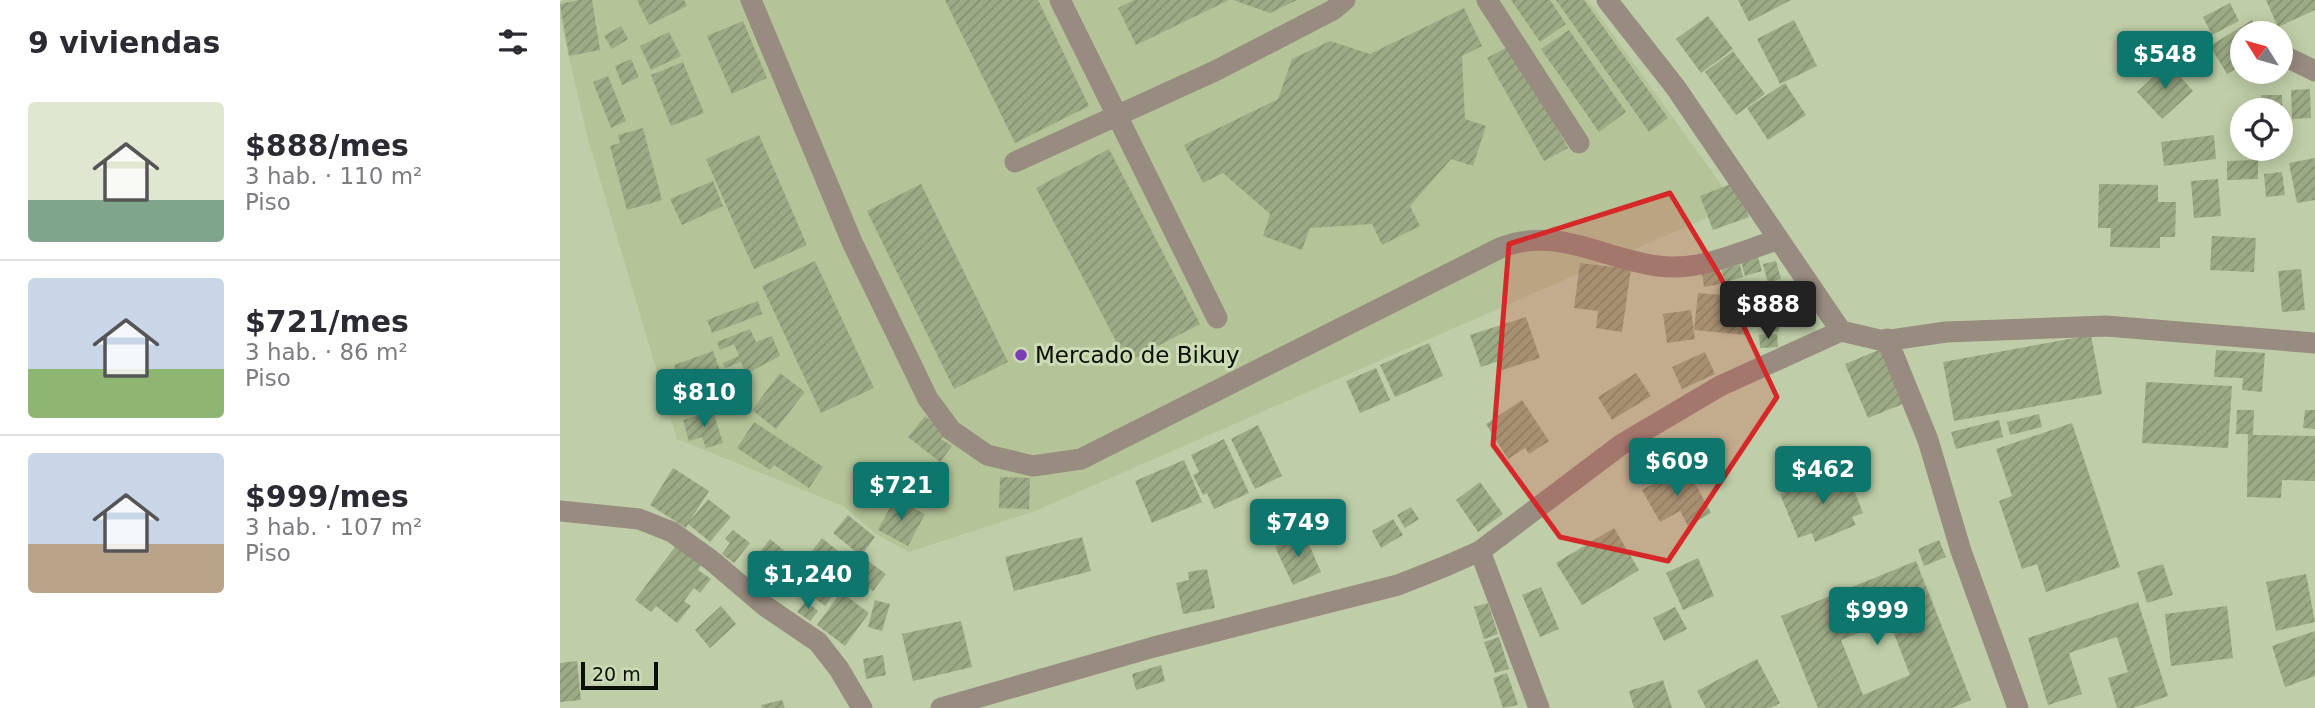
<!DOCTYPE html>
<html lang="es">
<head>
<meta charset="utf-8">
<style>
  body { margin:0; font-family:"DejaVu Sans",sans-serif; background:#f7f7f7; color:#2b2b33; height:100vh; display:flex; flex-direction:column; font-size:26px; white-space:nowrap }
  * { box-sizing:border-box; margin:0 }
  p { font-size:23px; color:#7c7c81 }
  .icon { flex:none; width:38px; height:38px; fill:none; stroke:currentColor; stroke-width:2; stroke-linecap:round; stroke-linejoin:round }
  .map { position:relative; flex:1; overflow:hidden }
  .panel { display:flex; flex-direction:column; background:#fff; width:560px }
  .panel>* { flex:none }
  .needle { width:46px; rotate:307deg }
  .fabs { position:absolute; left:1670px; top:21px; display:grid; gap:14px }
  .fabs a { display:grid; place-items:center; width:63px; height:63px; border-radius:50%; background:#fff; box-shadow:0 4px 18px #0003; font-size:35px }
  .scale { position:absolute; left:21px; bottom:18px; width:77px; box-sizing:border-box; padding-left:7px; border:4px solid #0b0f04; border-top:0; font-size:19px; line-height:24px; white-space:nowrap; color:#0b0f04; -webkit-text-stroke:5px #ccdbb5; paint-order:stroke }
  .price { position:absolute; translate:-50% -60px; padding:0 16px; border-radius:7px; background:#0f766e; color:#fff; font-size:23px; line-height:46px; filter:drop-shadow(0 2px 4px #0008) }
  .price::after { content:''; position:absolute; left:50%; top:42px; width:21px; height:16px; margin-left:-10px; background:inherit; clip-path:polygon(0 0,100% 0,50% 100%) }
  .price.current { background:#222; color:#fff }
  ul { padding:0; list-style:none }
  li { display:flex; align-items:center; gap:21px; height:175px; padding:0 28px }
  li+li { border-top:2px solid #e1e1e2 }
  li span { display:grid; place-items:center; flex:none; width:196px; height:140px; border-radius:7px; color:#555 }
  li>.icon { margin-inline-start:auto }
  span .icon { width:84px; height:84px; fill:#fffc; stroke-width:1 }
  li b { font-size:30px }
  h2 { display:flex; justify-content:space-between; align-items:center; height:84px; padding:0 28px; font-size:30px }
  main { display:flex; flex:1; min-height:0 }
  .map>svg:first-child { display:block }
  .built { fill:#b4c498 }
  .building { fill:url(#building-hatch); fill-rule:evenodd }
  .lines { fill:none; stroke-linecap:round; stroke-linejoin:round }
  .minor { stroke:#988b7f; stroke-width:21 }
  .marked { fill:#d62828; fill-opacity:0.2; stroke:#d62828; stroke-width:5; stroke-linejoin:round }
  .poi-dot { fill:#7b3eb3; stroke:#ccdbb5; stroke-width:2.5 }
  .labels { text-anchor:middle; stroke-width:6; stroke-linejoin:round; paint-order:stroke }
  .poi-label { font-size:23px; fill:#0b0f04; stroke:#ccdbb5; text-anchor:start }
</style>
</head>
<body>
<main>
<section class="panel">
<h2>9 viviendas<svg class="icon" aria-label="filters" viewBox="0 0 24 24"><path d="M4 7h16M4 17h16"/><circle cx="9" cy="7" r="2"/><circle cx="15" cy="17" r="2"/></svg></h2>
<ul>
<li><span style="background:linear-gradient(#dfe7d0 70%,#7fa58c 0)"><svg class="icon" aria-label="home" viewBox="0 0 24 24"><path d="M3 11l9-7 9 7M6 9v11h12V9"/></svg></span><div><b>$888/mes</b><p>3 hab. · 110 m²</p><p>Piso</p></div></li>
<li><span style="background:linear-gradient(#c9d6e8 65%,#8fb573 0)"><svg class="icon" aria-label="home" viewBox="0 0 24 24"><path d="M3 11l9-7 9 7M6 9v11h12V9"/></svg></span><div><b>$721/mes</b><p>3 hab. · 86 m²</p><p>Piso</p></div></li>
<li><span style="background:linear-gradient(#c9d6e8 65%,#b9a48a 0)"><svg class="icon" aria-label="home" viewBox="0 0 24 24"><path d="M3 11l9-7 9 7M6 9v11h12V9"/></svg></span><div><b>$999/mes</b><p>3 hab. · 107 m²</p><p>Piso</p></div></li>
</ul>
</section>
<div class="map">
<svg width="1755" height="708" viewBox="0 0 1755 708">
  <defs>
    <pattern id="building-hatch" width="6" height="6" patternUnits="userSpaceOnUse" patternTransform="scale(1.75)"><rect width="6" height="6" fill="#9caa85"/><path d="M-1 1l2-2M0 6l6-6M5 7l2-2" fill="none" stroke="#859171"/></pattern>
  </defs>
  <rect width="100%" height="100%" fill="#bfcea8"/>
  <!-- built -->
  <path class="built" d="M4,0H1028L1176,205L475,511L349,552L316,534L283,506L117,439L28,139L0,19V2Z"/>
  <!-- building -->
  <path class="building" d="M19,0H32L40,50L9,56L0,4Z
    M77,0H124L127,6L89,25Z
    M385,0H478L529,106L455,143Z
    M574,0H669L576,45L558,8Z
    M673,0H737L710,13Z
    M951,0H990L1006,24L980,42Z
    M996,0H1024L1108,118L1089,132Z
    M1178,0H1231L1189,22Z
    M1706,0H1755V10L1718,27Z
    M1670,3L1679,21L1652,35L1643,17Z
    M904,8L922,46L902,56L905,119L926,126L913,166L891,159L850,206L860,226L822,245L812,224L750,228L742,250L703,236L710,214L663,173L643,183L624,145L718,99L732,59L770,41L810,54Z
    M1148,16L1173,49L1141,73L1116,39Z
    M1234,20L1257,66L1220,84L1197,39Z
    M1692,20L1701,33H1682V65L1667,74L1650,46Z
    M183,21L207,78L172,94L147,36Z
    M61,26L68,39L52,49L44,36Z
    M1009,30L1066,112L1039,132L981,49Z
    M109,32L121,56L91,70L80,46Z
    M951,45L1008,148L984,161L927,58Z
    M1173,51L1205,94L1176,115L1145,72Z
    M71,59L79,77L62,85L55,66Z
    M123,62L144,113L111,126L91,75Z
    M1608,63L1633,91L1602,119L1577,92Z
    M48,76L66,121L51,128L33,82Z
    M1225,83L1246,115L1208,140L1187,108Z
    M1750,89L1751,118L1732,119L1731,90Z
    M1701,95H1722L1724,149H1720V110H1702Z
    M83,128L102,200L67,210L50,146L60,143L58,135Z
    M199,135L247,245L194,269L146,159Z
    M1654,135L1656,159L1604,166L1601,142Z
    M549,149L640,324L567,362L476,188Z
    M1755,158V200L1737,203L1729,163Z
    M1698,160V179L1667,180V161Z
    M1722,172L1725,195L1706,197L1704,174Z
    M1658,179L1661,216L1634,218L1631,181Z
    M153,181L163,206L122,225L110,199Z
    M1176,182L1189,217L1153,230L1140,196Z
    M361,184L448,362L394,389L307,211Z
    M1539,184L1598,185V202H1616L1615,237H1600V248L1550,247L1551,228H1538Z
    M1652,236L1696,238L1694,272L1650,270Z
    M1198,257L1202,271L1185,276L1181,262Z
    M255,261L314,388L261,413L202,286Z
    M1216,261L1221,279L1208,283L1203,264Z
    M1020,263L1071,269L1062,332L1036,328L1038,311L1014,308Z
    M1180,264L1183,277L1165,282L1161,270Z
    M1741,269L1745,310L1722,312L1718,271Z
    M1159,270L1161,284L1144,287L1142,273Z
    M1173,282L1192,284L1186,335L1134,330L1138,293L1172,296Z
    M1211,288H1225L1226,306L1212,307Z
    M198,301L202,314L152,333L147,320Z
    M1204,309L1222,314L1218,332L1200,328Z
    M1131,310L1135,339L1107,343L1103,314Z
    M966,317L980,358L942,370L939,361L921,367L910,335Z
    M190,329L196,342L212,336L220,356L186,374L181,362L165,368L163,363L179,356L174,344L160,350L157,342Z
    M1217,334L1218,347L1200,348L1199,335Z
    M1531,335L1542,394L1394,421L1383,362Z
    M869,343L883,376L835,397L820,365Z
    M1321,349L1343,404L1308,418L1285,364Z
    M1656,350L1705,353L1702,392L1682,390L1683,378L1654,377Z
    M153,351L166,387L126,400L114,365Z
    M1145,352L1155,374L1122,389L1112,367Z
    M816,368L830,400L800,413L786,381Z
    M220,373L245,392L216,429L192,410Z
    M1076,373L1091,396L1052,420L1038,397Z
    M1586,382L1672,386L1668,448L1582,443Z
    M962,400L989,441L969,454L965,448L948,459L926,424Z
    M1677,410H1694L1693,435L1755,436V481L1722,480L1721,498L1687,497L1688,434H1676Z
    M1745,410H1755V429L1743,428Z
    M153,411L163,443L146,448L142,437L129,441L123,420Z
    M1479,414L1482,427L1450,435L1447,422Z
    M365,416L386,432L381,439L392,446L380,462L348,437Z
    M1439,420L1443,437L1396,449L1391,432Z
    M194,422L263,467L249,488L214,465L210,470L177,448Z
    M1512,423L1560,567L1486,592L1477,564L1462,569L1439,501L1452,496L1436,449Z
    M698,425L722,476L695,489L671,439Z
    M664,439L689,493L654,509L647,493L643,495L633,475L639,472L631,455Z
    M624,460L642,502L592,523L575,481Z
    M1126,466L1151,513L1128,526L1120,511L1100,522L1082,490Z
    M1285,467L1303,513L1292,517L1296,525L1255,542L1252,533L1238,538L1220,494Z
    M113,468L149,491L130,521L148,499L171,517L150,542L128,524L126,528L90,505Z
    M440,477L470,478L469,509L439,508Z
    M920,482L943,514L918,532L896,500Z
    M335,498L365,514L348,546L318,530Z
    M851,507L859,519L845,528L837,515Z
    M288,515L315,537L301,556L273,533Z
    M833,519L843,535L821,548L812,531Z
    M1054,528L1079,570L1022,605L996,563Z
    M173,530L190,543L174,563L162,554L170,543L165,539Z
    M744,533L761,572L733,585L715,547Z
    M522,537L531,571L454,591L445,557Z
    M262,538L278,551L258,576L242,564Z
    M210,539L237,561L219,585L214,581L210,585L188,567Z
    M1379,540L1386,557L1364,566L1358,549Z
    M118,543L143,563L138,570L151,579L140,593L134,588L124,601L131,606L117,623L96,606L91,612L75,600Z
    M301,556L326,574L313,591L288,573Z
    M1138,558L1154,596L1123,610L1106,573Z
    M1356,561L1411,700L1392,708H1258L1221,616ZM1329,621L1350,675L1303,695L1281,640Z
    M1603,564L1613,595L1587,603L1577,572Z
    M647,569L655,608L623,614L616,583L629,580L628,572Z
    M1746,574L1755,622L1716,631L1706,582Z
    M255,575L276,591L265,606L244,590Z
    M981,587L999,629L980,637L962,595Z
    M281,592L309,613L285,646L257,625Z
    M315,600L330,604L322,631L308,627Z
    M246,601L258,611L250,621L237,612Z
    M1578,602L1608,696L1573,708H1557L1548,678L1568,672L1557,637L1509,653L1522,694L1488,705L1468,638Z
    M928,603L938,634L924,639L914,607Z
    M161,606L176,624L150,648L135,630Z
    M1667,606L1673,658L1611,666L1605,614Z
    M1115,607L1127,629L1104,641L1093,618Z
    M401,621L412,667L353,681L342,634Z
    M1755,631V676L1725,687L1712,646Z
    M939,637L949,669L935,673L924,642Z
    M323,655L326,675L306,679L303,659Z
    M1197,659L1220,703L1211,708H1146L1137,691Z
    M17,661L21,700L0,702V663Z
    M601,665L605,681L576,690L572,674Z
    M947,673L958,705L943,708L933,678Z
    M1103,680L1112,708H1074L1069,691Z
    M222,700L225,708H202L201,705Z"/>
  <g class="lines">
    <!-- minor -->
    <path class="minor" d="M191,0L292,242L368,399L391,430L427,455L473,466L521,459L942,247C1000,226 1042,259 1098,266C1139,272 1179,252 1217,240
      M500,0L657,318
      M927,0L1019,143
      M1047,0L1116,88L1281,331L1324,341L1386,332L1546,326L1755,343
      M1720,54L1755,71
      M455,162L655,71L773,10L785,0
      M1327,339L1368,440L1401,551L1458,708
      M0,511L79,519L112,532L151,560L205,606L258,642L279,669L302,708
      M920,551L979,708
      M381,708L594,647L838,585L886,566L920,551L1062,444L1160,386L1281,331"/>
  </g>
  <!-- marked area -->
  <path class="marked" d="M1110,193L1160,276L1217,397L1108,561L1000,537L933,445L949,244Z"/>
  <!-- markers -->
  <circle class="poi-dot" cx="461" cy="355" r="7"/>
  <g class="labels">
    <!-- poi labels -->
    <g class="poi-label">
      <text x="475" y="363">Mercado de Bikuy</text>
    </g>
  </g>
</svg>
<div class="fabs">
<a><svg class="needle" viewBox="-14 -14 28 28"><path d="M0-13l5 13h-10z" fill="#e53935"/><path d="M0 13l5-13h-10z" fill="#7c7c81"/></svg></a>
<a><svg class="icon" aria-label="locate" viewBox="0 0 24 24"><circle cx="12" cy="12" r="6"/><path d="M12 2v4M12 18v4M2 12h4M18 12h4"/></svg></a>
</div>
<div class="scale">20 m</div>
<b class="price" style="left:1605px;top:91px">$548</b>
<b class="price current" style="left:1208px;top:341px">$888</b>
<b class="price" style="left:144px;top:429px">$810</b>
<b class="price" style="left:1117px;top:498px">$609</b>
<b class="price" style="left:1263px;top:506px">$462</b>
<b class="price" style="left:341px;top:522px">$721</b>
<b class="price" style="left:738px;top:559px">$749</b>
<b class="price" style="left:248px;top:611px">$1,240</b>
<b class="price" style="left:1317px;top:647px">$999</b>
</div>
</main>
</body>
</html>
